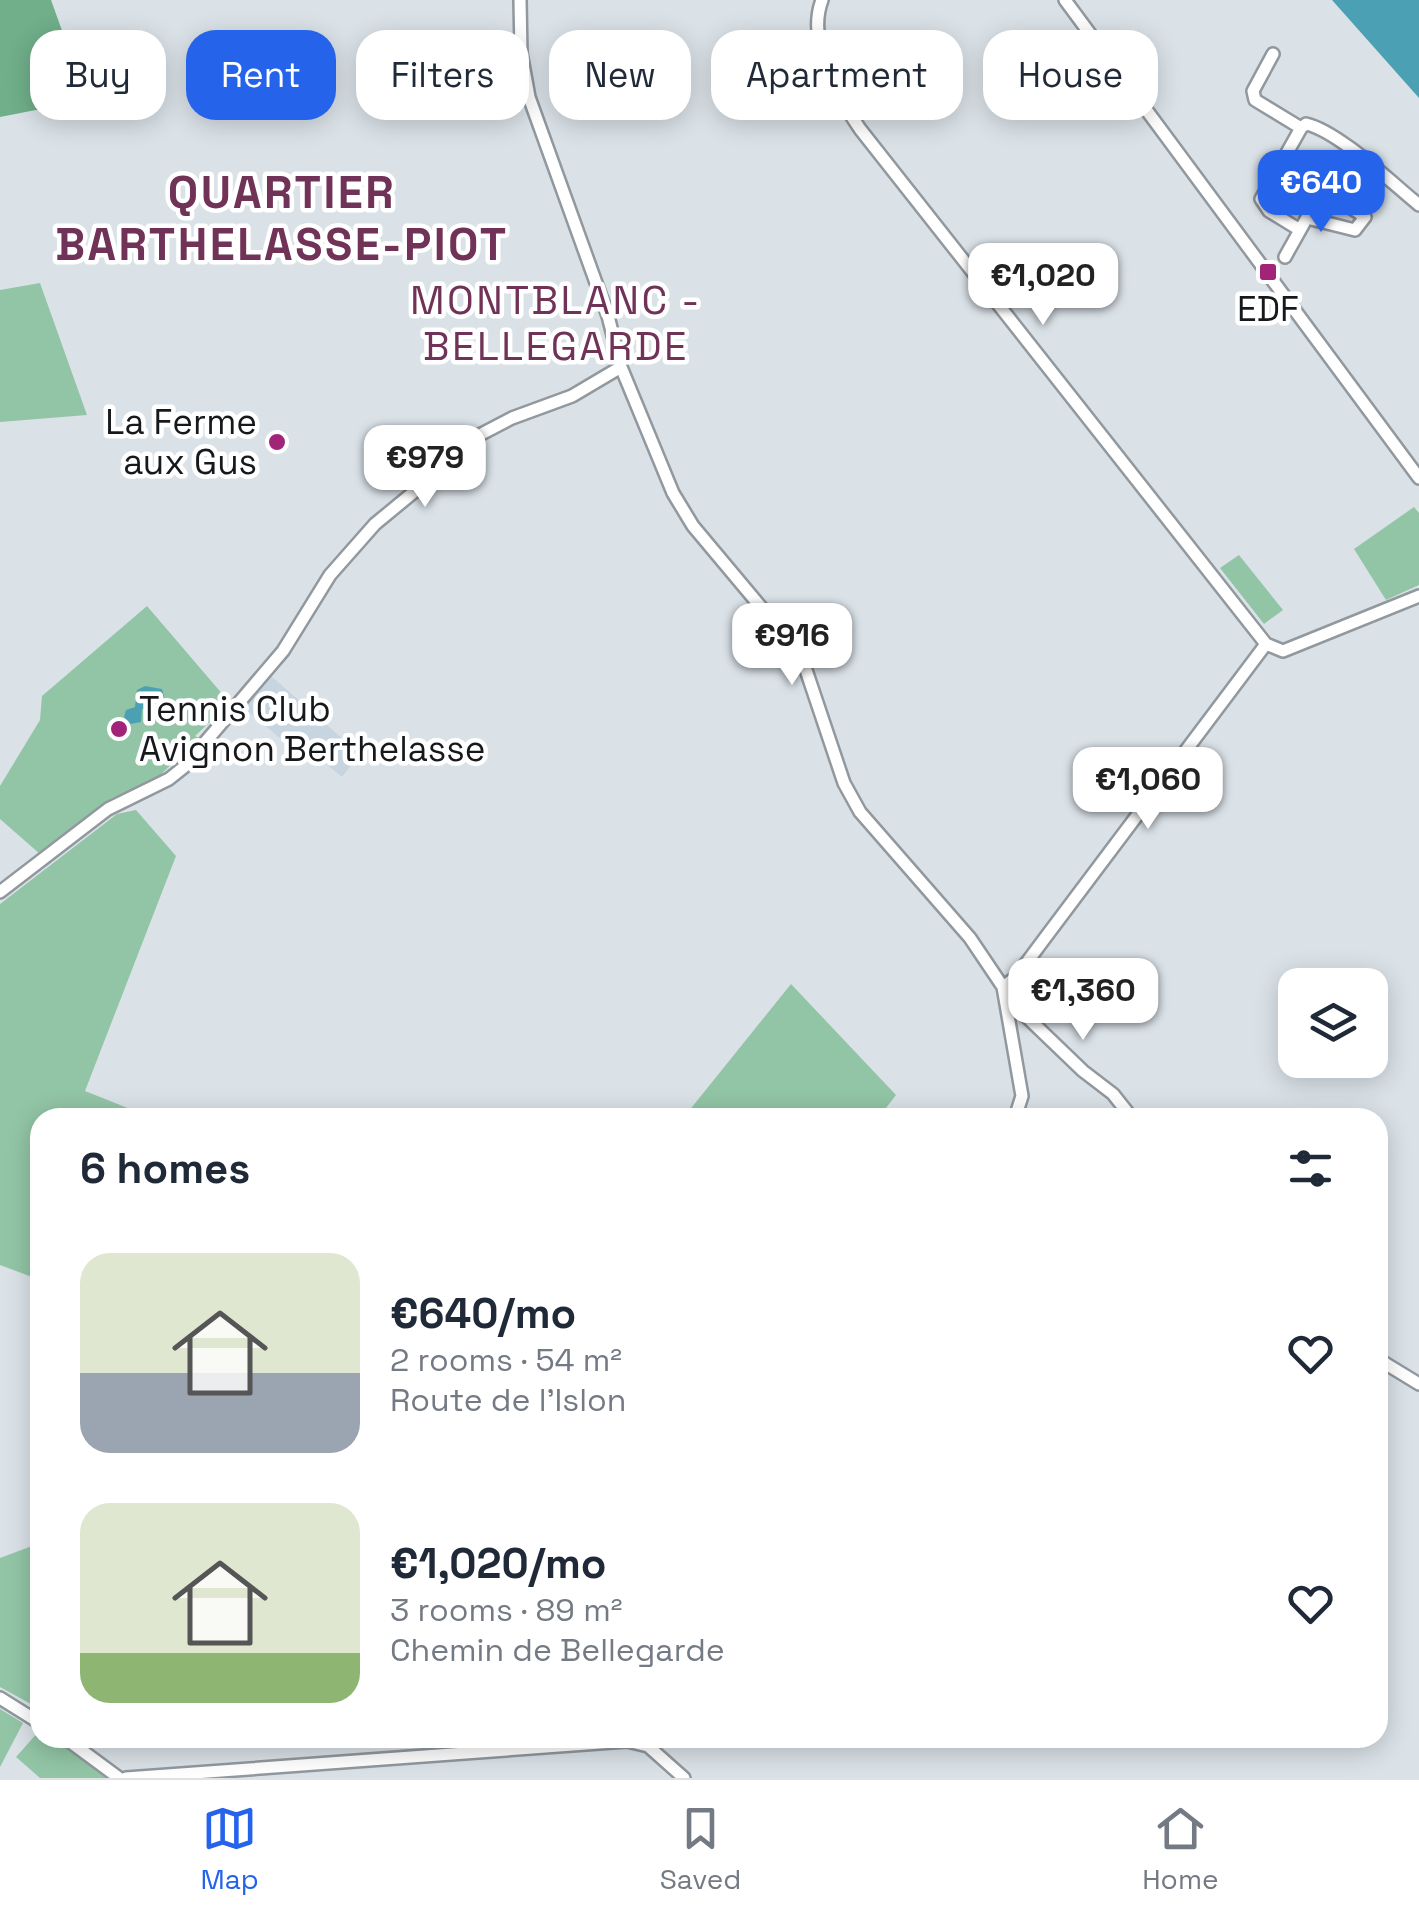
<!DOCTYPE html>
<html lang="en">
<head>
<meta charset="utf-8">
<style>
  body { margin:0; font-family:"Space Grotesk",sans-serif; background:#f2f2f3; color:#1f2937; height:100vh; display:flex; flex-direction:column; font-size:38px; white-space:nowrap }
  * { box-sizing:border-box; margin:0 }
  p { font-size:32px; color:#747a83 }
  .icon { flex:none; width:55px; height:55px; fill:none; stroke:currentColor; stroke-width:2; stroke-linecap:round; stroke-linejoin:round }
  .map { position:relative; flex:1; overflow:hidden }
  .side { position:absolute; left:30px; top:1108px; width:1358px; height:640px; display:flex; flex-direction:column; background:#fff; border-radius:30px; box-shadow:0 5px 25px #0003 }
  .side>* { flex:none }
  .top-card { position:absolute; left:30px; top:30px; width:1360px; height:90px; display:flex; gap:20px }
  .controls { position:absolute; left:1278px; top:968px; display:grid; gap:20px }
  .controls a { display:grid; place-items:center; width:110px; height:110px; border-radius:20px; background:#fff; box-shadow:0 5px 25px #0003; font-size:50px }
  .price { position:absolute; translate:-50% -85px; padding:0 22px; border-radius:20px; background:#fff; color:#222; font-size:32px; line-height:65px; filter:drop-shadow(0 2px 5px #0008) }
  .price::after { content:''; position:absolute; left:50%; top:60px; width:30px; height:22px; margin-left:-15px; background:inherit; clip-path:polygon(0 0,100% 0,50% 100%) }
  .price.on { background:#2563eb; color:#fff }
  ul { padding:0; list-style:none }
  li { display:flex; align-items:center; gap:30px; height:250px; padding:0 50px }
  li span { display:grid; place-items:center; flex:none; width:280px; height:200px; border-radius:30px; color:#555 }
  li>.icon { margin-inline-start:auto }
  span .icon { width:120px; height:120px; fill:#fffc; stroke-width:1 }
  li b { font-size:42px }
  h2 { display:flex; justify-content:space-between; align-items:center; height:120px; padding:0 50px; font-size:42px }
  .tag { padding:0 35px; border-radius:30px; background:#fff; box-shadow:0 5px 25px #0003; font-size:35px; line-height:90px }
  .tag.on { background:#2563eb; color:#fff }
  .menu { display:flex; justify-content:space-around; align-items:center; height:140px; border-top:2px solid #e0e1e3; background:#fff; font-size:28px; color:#747a83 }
  .menu a { display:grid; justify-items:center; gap:5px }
  .menu .on { color:#2563eb }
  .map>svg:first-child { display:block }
  .built { fill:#c7d5e0 }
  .green { fill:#92c5a5 }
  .forest { fill:#70af8a }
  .water { fill:#4ba1b3 }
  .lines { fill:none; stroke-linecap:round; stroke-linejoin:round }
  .minor-casing { stroke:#91989e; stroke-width:16 }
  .minor { stroke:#fff; stroke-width:11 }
  .poi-dot { fill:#a12478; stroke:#fff; stroke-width:4 }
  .labels { text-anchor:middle; stroke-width:9; stroke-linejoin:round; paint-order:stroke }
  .poi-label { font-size:35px; fill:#16191b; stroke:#fff }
  .quarter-label { font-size:40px; letter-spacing:2.5px; fill:#703257; stroke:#fff }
  .district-label { font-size:45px; font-weight:bold; letter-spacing:2.5px; fill:#703257; stroke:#fff }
</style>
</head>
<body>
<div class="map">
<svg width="1419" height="1778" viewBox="0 0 1419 1778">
  <rect width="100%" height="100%" fill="#dae2e8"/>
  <!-- built -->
  <path class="built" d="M270,675L360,754L342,777L301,743L293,748L289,746L243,707Z"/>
  <!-- green -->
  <path class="green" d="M40,283L87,415L0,422V290Z
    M1414,507L1419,513V585L1386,600L1354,549Z
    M1239,555L1283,610L1264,624L1220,568Z
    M147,606L230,703L195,736L199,738L155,780L112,798L40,854L0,819V786L40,720L42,696Z
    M136,810L176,856L85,1091L150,1117L40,1118V1280L0,1265V904L117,814Z
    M791,984L896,1095L879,1117H684Z
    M40,1543V1709L0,1687V1558Z
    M0,1709L23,1723L0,1767Z
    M39,1731L40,1738H50L101,1771L106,1778H40L16,1757Z"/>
  <!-- forest -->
  <path class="forest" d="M0,0H51L87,100L0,117Z"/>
  <!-- water -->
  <path class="water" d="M1332,0H1419V98Z
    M145,686L162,689L164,696L161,701L154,702L155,711L142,709L141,722L130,724L124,717L126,710L135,707L137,690Z"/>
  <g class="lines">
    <defs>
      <path id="minor" d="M520,0L521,53L529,97L608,316L621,367L673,493L693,526L801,655L844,783L860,812L970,938L1003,987L1022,1096L1015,1118
        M822,0C806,42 837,95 860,129L1266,644L1283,651L1419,596
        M1065,0L1419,478
        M1273,54L1253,91L1255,100L1301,128L1306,124C1338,131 1392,183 1419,205
        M1300,230L1269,211L1261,199L1301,128
        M1285,257L1323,189L1365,217L1355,230L1307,218
        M0,892L108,809L169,779L184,767L283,651L330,575L375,524L426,482L468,441L512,418L572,396L621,367
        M1003,987L1016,977L1045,938L1266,644
        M1006,997L1083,1071L1113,1094L1132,1118
        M1378,1359L1419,1384
        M0,1698L40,1723
        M65,1738L119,1778
        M648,1746L684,1778
        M126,1778L627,1741L648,1746L654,1738"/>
    </defs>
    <!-- minor casing -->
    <use href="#minor" class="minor-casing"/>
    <!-- minor -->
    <use href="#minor" class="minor"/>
  </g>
  <!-- markers -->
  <g class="poi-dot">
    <rect x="1258" y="262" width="20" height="20" rx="5"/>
    <circle cx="277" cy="442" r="10"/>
    <circle cx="119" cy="729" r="10"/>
  </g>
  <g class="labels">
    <!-- poi labels -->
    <g class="poi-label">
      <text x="1268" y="321">EDF</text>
      <text x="257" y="434" text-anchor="end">La Ferme<tspan x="257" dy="40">aux Gus</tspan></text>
      <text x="139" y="721" text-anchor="start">Tennis Club<tspan x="139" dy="40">Avignon Berthelasse</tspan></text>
    </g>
    <!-- quarter labels -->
    <g class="quarter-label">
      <text x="556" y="314">MONTBLANC -<tspan x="556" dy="46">BELLEGARDE</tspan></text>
    </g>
    <!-- district labels -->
    <g class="district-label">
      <text x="282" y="208">QUARTIER<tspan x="282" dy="52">BARTHELASSE-PIOT</tspan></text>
    </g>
  </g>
</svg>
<div class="controls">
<a><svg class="icon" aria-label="layers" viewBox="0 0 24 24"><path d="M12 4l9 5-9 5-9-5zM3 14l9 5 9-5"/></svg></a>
</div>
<b class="price on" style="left:1321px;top:235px">€640</b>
<b class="price" style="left:1043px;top:328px">€1,020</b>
<b class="price" style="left:425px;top:510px">€979</b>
<b class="price" style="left:792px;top:688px">€916</b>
<b class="price" style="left:1148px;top:832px">€1,060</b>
<b class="price" style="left:1083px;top:1043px">€1,360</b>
<div class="top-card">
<a class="tag">Buy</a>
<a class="tag on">Rent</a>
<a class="tag">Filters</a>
<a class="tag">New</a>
<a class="tag">Apartment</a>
<a class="tag">House</a>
</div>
<section class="side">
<h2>6 homes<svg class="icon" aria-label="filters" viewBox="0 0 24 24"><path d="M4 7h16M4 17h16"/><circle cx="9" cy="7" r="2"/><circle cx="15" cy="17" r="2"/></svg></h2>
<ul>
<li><span style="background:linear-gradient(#dfe7d0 60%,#9aa5b1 0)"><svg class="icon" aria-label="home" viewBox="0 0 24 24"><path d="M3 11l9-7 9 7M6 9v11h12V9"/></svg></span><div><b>€640/mo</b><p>2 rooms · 54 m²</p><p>Route de l'Islon</p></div><svg class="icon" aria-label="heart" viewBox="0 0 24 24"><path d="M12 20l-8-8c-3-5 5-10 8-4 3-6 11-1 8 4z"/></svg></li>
<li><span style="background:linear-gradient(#dfe7d0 75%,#8fb573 0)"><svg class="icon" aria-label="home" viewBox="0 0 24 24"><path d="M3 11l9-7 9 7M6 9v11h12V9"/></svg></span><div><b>€1,020/mo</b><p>3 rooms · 89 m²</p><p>Chemin de Bellegarde</p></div><svg class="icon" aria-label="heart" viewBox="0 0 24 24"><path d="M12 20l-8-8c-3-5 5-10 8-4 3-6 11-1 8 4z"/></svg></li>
</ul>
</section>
</div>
<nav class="menu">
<a class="on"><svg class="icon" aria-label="map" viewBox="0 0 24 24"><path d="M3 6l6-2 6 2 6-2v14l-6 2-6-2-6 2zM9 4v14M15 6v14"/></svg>Map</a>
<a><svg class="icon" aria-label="saved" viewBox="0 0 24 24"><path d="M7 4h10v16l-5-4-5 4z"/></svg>Saved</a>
<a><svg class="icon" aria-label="home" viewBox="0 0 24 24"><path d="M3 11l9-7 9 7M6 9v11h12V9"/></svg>Home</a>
</nav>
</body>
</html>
